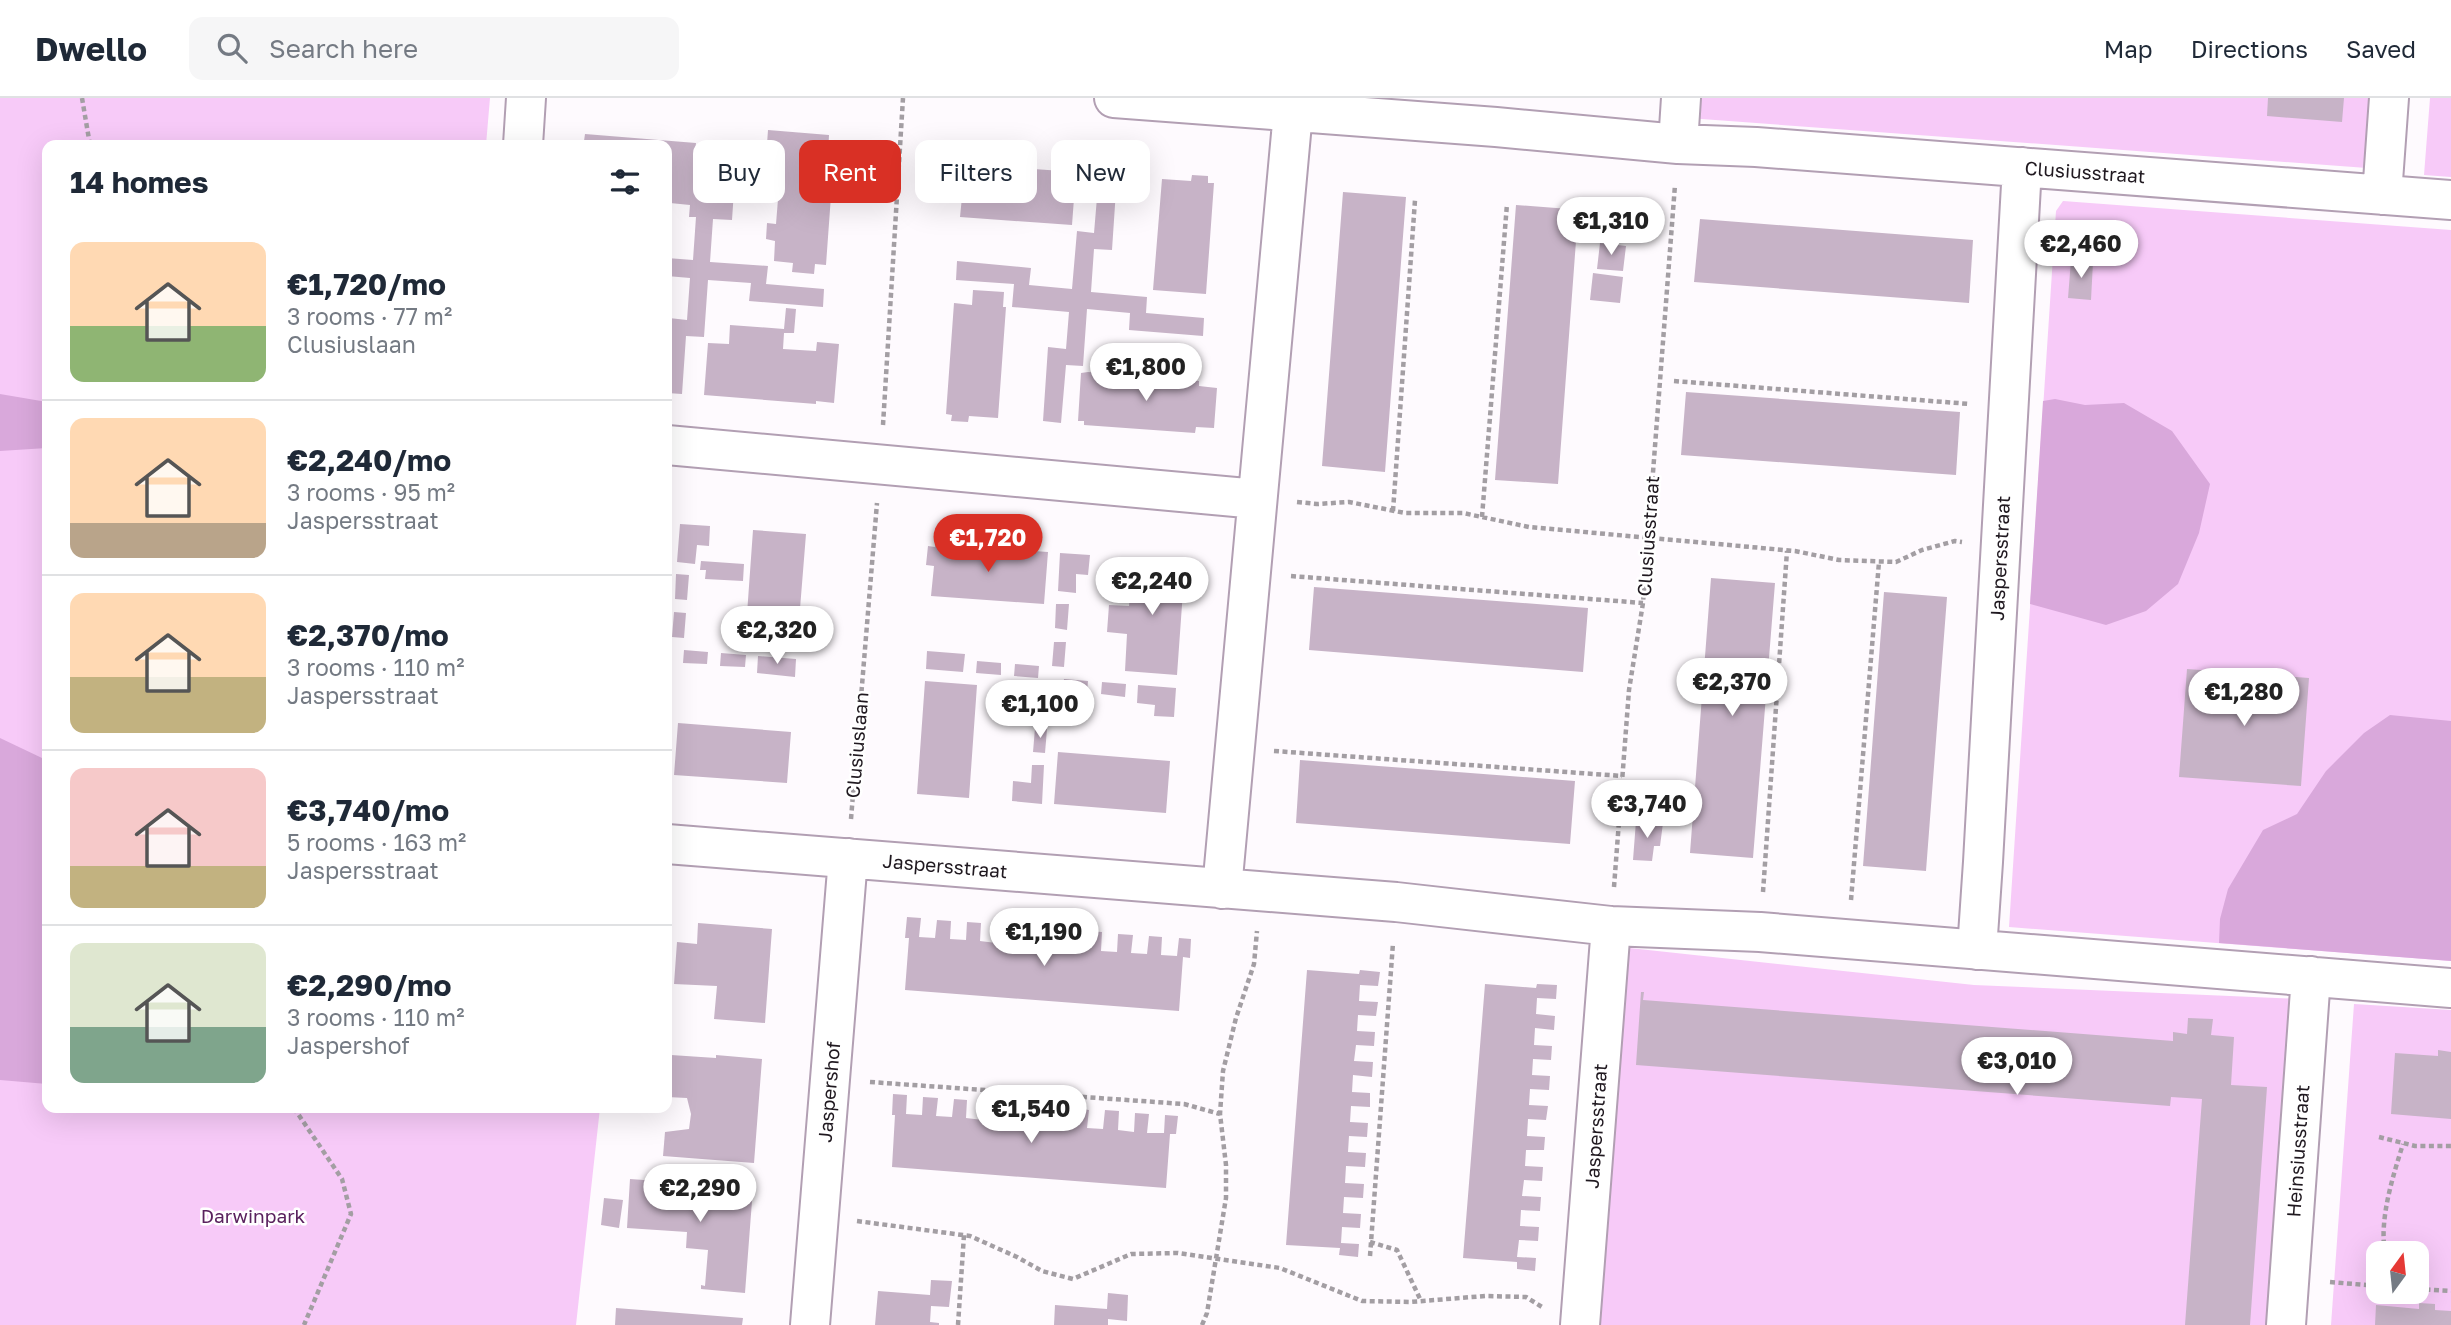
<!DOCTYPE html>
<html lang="en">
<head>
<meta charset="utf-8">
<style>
  body { margin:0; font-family:"Golos Text",sans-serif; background:#f6f6f7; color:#1f2937; height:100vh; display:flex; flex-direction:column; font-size:26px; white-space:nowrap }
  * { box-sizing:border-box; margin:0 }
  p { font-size:23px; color:#747a83 }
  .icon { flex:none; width:38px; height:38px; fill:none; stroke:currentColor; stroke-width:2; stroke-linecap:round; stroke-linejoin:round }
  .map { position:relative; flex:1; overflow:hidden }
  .sheet { position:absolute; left:42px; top:42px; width:630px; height:973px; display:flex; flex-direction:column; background:#fff; border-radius:14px; box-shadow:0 7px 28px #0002 }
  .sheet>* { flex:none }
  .guide { position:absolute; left:693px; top:42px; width:665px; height:63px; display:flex; gap:14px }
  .needle { width:46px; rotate:15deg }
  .controls { position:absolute; left:2366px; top:1143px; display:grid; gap:14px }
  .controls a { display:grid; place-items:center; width:63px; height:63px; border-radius:14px; background:#fff; box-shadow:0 7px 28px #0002; font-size:35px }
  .price { position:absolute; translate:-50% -60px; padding:0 16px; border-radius:24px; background:#fff; color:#222; font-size:23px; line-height:46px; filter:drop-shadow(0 2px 4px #0008) }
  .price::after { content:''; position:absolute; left:50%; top:42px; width:21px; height:16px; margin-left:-10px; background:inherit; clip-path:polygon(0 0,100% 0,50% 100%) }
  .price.on { background:#d93025; color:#fff }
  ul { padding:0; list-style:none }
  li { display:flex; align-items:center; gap:21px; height:175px; padding:0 28px }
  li+li { border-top:2px solid #e0e1e3 }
  li span { display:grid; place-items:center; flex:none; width:196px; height:140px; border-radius:14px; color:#555 }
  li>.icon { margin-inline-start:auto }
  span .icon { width:84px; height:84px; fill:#fffc; stroke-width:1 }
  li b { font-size:30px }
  h2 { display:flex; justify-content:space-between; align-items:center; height:84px; padding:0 28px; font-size:30px }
  .tag { padding:0 24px; border-radius:14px; background:#fff; box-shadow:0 7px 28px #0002; font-size:24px; line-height:63px }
  .tag.on { background:#d93025; color:#fff }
  header { display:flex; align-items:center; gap:42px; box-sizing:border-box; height:98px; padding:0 35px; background:#fff; border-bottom:2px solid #e0e1e3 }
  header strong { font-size:33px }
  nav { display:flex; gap:38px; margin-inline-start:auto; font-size:24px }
  .search { width:490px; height:63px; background:#f6f6f7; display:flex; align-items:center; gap:18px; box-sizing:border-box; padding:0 24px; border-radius:14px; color:#747a83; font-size:26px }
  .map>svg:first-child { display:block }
  .green { fill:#f7caf8; fill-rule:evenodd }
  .forest { fill:#d9a8db }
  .building { fill:#c7b3c7 }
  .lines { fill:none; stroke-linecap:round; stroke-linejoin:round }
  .minor-casing { stroke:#b29fb3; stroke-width:42 }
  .path { stroke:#a39ea3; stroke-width:4.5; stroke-dasharray:5 3.5; stroke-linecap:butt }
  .minor { stroke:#fff; stroke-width:38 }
  .labels { text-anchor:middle; stroke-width:5; stroke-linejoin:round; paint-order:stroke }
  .street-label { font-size:19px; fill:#201920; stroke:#fff }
  .park-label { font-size:19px; fill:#5a215e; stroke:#fff }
</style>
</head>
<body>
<header>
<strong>Dwello</strong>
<div class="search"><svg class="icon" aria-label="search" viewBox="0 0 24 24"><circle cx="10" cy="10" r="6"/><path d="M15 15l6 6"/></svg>Search here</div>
<nav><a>Map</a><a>Directions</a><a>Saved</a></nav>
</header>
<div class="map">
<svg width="2451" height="1227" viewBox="0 0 2451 1227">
  <rect width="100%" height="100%" fill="#fefafe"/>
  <!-- green -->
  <path class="green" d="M0,0H490L486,47H47V1010H600L576,1227H0Z
    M1674,0H2374L2367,70L1688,20Z
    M2430,0H2451V79L2424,77Z
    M2063,103L2451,132V863L2009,829L2056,113Z
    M1611,848L1974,887L2301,901L2278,1227H1584Z
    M2354,906L2451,912V1227H2331ZM2378,1155H2417V1194H2378Z"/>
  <!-- forest -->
  <path class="forest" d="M0,296L47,304V350L0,353Z
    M2055,301L2085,307L2124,305L2172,333L2210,386L2199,435L2178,486L2146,513L2106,527L2030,506L2043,303Z
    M2390,617L2451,623V863L2219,845L2220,821L2228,791L2263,732L2297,716L2326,673L2364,635Z
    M0,640L42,660L47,668V986L0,982Z"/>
  <!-- building -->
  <path class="building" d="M2268,0H2344L2342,24L2267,18Z
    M768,32L829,37L828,55L834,56L826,167L815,166L814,176L792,174L793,165L774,163L775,143L766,141L767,125L776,126L779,89L764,88Z
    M585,36L696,45L693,73L717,75L719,47L737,48L732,122L713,121L710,164L768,168L766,186L824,191L823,209L749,203L751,185L708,182L704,239L686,238L682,296L667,295L669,220L687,222L690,180L667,178V160L693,162L696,119H689L690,107L670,105V96L667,95V47H577L578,42L584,43Z
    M965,66L1076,74L1072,127L960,119L963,89H957L958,72H964Z
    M1099,76L1117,77L1112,152L1094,151L1091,194L1147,199L1146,215L1204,220L1203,238L1129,232L1130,215L1087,211L1083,268L1066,267L1061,325L1043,323L1048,249L1066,251L1069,214L1012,209L1014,186L956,182L957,163L1031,170L1029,187L1072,191L1077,133L1094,135Z
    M1192,77L1208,78V85H1214L1206,196L1153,192L1162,81L1191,83Z
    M1343,94L1406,99L1385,374L1322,368Z
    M1570,103L1583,104L1582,119L1599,121L1597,144L1576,143L1558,386L1495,382L1516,107L1569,111Z
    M1700,121L1973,142L1969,205L1694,184Z
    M1600,145L1626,148L1623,173L1597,171Z
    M2071,162L2093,164L2091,202L2068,200Z
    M1593,175L1623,179L1620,205L1590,202Z
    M973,192L1004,194L1003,209H1006L998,320L969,318L968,324L951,323L952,317L946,316L954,205L972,207Z
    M786,210L796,211L794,235H784L783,251L816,253L817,244L839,246L834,305L816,303V306L704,297L708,245L729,246L730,227L784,231Z
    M1088,274L1199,283V288L1217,290L1214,330L1196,329L1195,335L1084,327V323H1078L1081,275Z
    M1686,294L1960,314L1956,377L1681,357Z
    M680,426L710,428L709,448L697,447L695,466L677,464Z
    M753,432L806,436L797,548L745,544Z
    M936,446L1048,454L1044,506L931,498L934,468L926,467L928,448L935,449Z
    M1060,455L1090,457L1088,477L1076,476V495L1058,493Z
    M1133,461L1185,465L1177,577L1125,573L1127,536L1107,534L1109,507L1129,508Z
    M701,463L744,466L743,483L705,481L706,472H700Z
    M676,476L689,477L687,502L675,501Z
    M1711,480L1775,485L1753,760L1690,755Z
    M1314,489L1588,510L1583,574L1309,552Z
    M1884,494L1947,499L1926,773L1863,768Z
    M1056,506H1069L1067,532L1055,530Z
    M674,514L686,515L684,540L672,539Z
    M1054,544H1066L1064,569L1052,568Z
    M684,552L708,554L707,566L683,565Z
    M927,553L965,556L963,574L926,571Z
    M721,555L746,557L745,569L720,568Z
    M758,558L796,561L795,579L757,575Z
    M977,563L1001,565V577L976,575Z
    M1015,566L1039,568L1038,580L1014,578Z
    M2187,571L2309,580L2301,688L2179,679Z
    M1064,581L1088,583L1087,595L1062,594Z
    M925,583L977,587L969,700L917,696Z
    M1102,584L1126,586L1125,599L1101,596Z
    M1138,587L1176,590L1174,619L1154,618L1155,607L1137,605Z
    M1038,592L1050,593L1048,618L1036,617Z
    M678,625L791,634L787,685L674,677Z
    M1035,630L1047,631L1045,655L1033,654Z
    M1058,654L1170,663L1166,715L1054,706Z
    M1300,662L1575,683L1570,746L1296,725Z
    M1032,667H1044L1042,706L1012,703L1013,683L1031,685Z
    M1636,723L1663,725L1660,748H1654L1652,763L1633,762Z
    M907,819L921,820L919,839L935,840L937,822L951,823L950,841L966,842L967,824L981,825L980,843L996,845L998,826L1011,828L1010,846L1026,847L1027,828L1042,829L1040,848L1056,849L1058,831L1072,832L1070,851H1087L1088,833L1102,834L1101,853L1117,854L1118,836L1133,837L1131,855L1147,856L1149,838L1162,839L1161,857L1177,858L1179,840L1191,841L1190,860L1183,859L1179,913L905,892L909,840H905Z
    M698,825L772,831L765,925L714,921L717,888L674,886L677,844L697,846Z
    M1307,872L1359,876L1360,872L1380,874L1378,888L1360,887L1359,903L1378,904L1376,918L1358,917L1357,933L1375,934L1374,948L1356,947L1354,963L1373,964L1372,979L1353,977L1352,994L1370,995V1009L1351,1008L1350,1024L1368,1025L1367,1039L1349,1038L1348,1054L1366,1055L1365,1069L1346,1068L1345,1085L1364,1086L1363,1100L1344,1099L1343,1115L1361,1116L1360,1130L1342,1129L1341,1145L1359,1146L1358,1159L1339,1157L1340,1150L1286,1147Z
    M1485,886L1536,890L1537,886L1557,887L1556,901L1537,900L1536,916L1555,918L1554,932L1535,930L1534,947L1552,948L1551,962L1533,961L1532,977L1550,978L1549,992L1530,991L1529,1007L1548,1008L1546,1022L1528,1021L1527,1038L1545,1039L1544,1052H1526L1525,1068L1543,1069L1542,1083L1524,1082L1522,1098L1541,1099L1540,1113L1521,1112L1520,1128L1539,1129L1538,1143L1519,1142L1517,1159L1536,1160L1535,1173L1517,1171V1164L1463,1160Z
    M1641,894H1644L1643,902L2173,943V934L2187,936L2188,920L2213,921L2211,937L2234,939L2231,987L2267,989L2250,1227H2185L2202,1001L2171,999L2170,1008L1636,967Z
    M2438,952L2451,954V1021L2391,1016L2395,955L2438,958Z
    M671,957L716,960V957L762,961L754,1065L663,1058L665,1034L689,1031L691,1016L687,1000L667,999Z
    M893,996L907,997L906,1016L922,1017L923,999L938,1000L936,1018L952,1019L954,1001L967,1002L966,1020L983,1022L984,1003L998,1004L996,1023L1013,1024L1014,1006L1028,1007L1027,1025L1043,1026L1044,1008L1058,1009L1057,1027L1073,1029L1075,1010L1089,1012L1087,1030L1103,1031L1105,1012L1119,1013L1118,1032L1134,1034L1135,1015L1149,1016L1147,1035H1164L1165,1017L1178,1018L1176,1036H1170L1166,1090L892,1069L895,1017H892Z
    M630,1081L753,1090L745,1195L701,1191V1187L705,1188L708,1152L686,1150L687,1134L627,1130Z
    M604,1100L623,1102L619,1130L601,1127Z
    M931,1182L952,1183L949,1209L931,1208L930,1224L939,1225V1227H875L878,1193L930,1197Z
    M1108,1195L1128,1197L1127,1223L1108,1221V1227H1054L1055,1207L1107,1211Z
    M2419,1205L2435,1206V1212L2451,1213V1227H2375L2376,1207L2419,1211Z
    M616,1210L743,1220L742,1227H615Z"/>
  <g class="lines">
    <defs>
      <path id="minor" d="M1114,0L1496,29L1678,46L1756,49L2451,102
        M1678,46L1681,0
        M523,47L526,0
        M2382,97L2389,0
        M667,347L1257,401
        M667,746L1396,804L1611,828L1760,834L2451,890
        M1222,791L1293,14
        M1977,852L1983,764L2022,69
        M810,1227L848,760
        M1580,1227L1611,828
        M2286,1227L2311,878"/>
    </defs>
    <!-- minor casing -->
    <use href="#minor" class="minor-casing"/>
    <!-- path -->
    <path class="path" d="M82,0L90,47
      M1674,283L1970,306
      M883,327L903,0
      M1297,404L1317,406L1349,404L1405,415H1463L1529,429L1795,453L1839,462L1896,464L1922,452L1955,443L1962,444
      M1393,413L1415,102
      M1482,419L1507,106
      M1291,478L1643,505
      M1274,653L1622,678
      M851,721L877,405
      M1614,789L1629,592L1643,505L1675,87
      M1763,794L1787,453
      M1851,802L1879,464
      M870,984L1184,1006L1220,1016
      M294,1010L342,1081L351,1116L304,1227
      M2379,1039L2415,1048H2451
      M857,1123L970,1138L1017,1159L1042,1173L1073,1181L1131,1156L1178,1155L1280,1170L1362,1203L1410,1204L1485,1198L1526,1199L1542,1209
      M1370,1144L1397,1152L1421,1203
      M2385,1155C2379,1121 2393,1078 2403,1046
      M1370,1158L1393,845
      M2330,1184L2378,1188
      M2417,1191L2451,1193
      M958,1227L964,1137
      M1202,1227L1207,1215L1226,1100V1067L1220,1016L1223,973L1236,920L1254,866L1257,833"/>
    <!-- minor -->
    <use href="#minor" class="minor"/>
  </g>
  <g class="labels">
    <!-- street labels -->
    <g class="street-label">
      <text transform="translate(2085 74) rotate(4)" y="7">Clusiusstraat</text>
      <text transform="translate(1648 438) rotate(-86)" y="7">Clusiusstraat</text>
      <text transform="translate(2000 460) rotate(-87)" y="7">Jaspersstraat</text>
      <text transform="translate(857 647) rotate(-85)" y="7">Clusiuslaan</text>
      <text transform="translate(945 768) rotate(5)" y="7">Jaspersstraat</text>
      <text transform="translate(829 994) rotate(-85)" y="7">Jaspershof</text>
      <text transform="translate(1596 1028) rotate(-86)" y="7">Jaspersstraat</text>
      <text transform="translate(2298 1053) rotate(-86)" y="7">Heinsiusstraat</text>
    </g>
    <!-- park labels -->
    <g class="park-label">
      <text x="253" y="1125">Darwinpark</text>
    </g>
  </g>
</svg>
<div class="controls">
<a><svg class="needle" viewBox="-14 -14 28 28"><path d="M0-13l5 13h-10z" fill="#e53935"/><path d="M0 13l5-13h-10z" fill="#747a83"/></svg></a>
</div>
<b class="price" style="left:1611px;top:159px">€1,310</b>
<b class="price" style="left:2081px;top:182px">€2,460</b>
<b class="price" style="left:1146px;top:305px">€1,800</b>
<b class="price on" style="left:988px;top:476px">€1,720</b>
<b class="price" style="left:1152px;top:519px">€2,240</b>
<b class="price" style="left:777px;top:568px">€2,320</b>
<b class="price" style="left:1732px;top:620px">€2,370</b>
<b class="price" style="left:2244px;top:630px">€1,280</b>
<b class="price" style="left:1040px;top:642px">€1,100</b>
<b class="price" style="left:1647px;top:742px">€3,740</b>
<b class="price" style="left:1044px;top:870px">€1,190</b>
<b class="price" style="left:2017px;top:999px">€3,010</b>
<b class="price" style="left:1031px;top:1047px">€1,540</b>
<b class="price" style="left:700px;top:1126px">€2,290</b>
<div class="guide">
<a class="tag">Buy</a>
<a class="tag on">Rent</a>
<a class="tag">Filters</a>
<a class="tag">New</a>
</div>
<section class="sheet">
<h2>14 homes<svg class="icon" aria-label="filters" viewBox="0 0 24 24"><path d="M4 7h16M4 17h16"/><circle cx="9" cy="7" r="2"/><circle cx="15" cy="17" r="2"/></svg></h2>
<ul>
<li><span style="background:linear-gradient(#ffd9b3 60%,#8fb573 0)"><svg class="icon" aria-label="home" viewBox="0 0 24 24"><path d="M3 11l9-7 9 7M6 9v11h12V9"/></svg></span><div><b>€1,720/mo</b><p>3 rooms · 77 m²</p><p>Clusiuslaan</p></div></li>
<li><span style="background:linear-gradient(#ffd9b3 75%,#b9a48a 0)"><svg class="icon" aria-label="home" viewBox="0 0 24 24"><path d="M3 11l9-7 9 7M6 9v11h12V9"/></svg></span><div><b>€2,240/mo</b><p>3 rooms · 95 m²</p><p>Jaspersstraat</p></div></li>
<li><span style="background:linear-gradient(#ffd9b3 60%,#c2b280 0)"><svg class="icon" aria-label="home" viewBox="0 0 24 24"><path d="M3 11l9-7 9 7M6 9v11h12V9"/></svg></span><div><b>€2,370/mo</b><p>3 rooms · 110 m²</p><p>Jaspersstraat</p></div></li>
<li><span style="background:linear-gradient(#f6c9c9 70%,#c2b280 0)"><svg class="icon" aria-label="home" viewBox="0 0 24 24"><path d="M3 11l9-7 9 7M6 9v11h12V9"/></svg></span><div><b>€3,740/mo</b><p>5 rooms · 163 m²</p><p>Jaspersstraat</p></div></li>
<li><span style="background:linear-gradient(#dfe7d0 60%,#7fa58c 0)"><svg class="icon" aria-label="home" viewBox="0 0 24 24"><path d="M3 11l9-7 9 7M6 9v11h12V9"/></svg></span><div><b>€2,290/mo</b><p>3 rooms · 110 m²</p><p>Jaspershof</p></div></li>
</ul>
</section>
</div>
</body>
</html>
